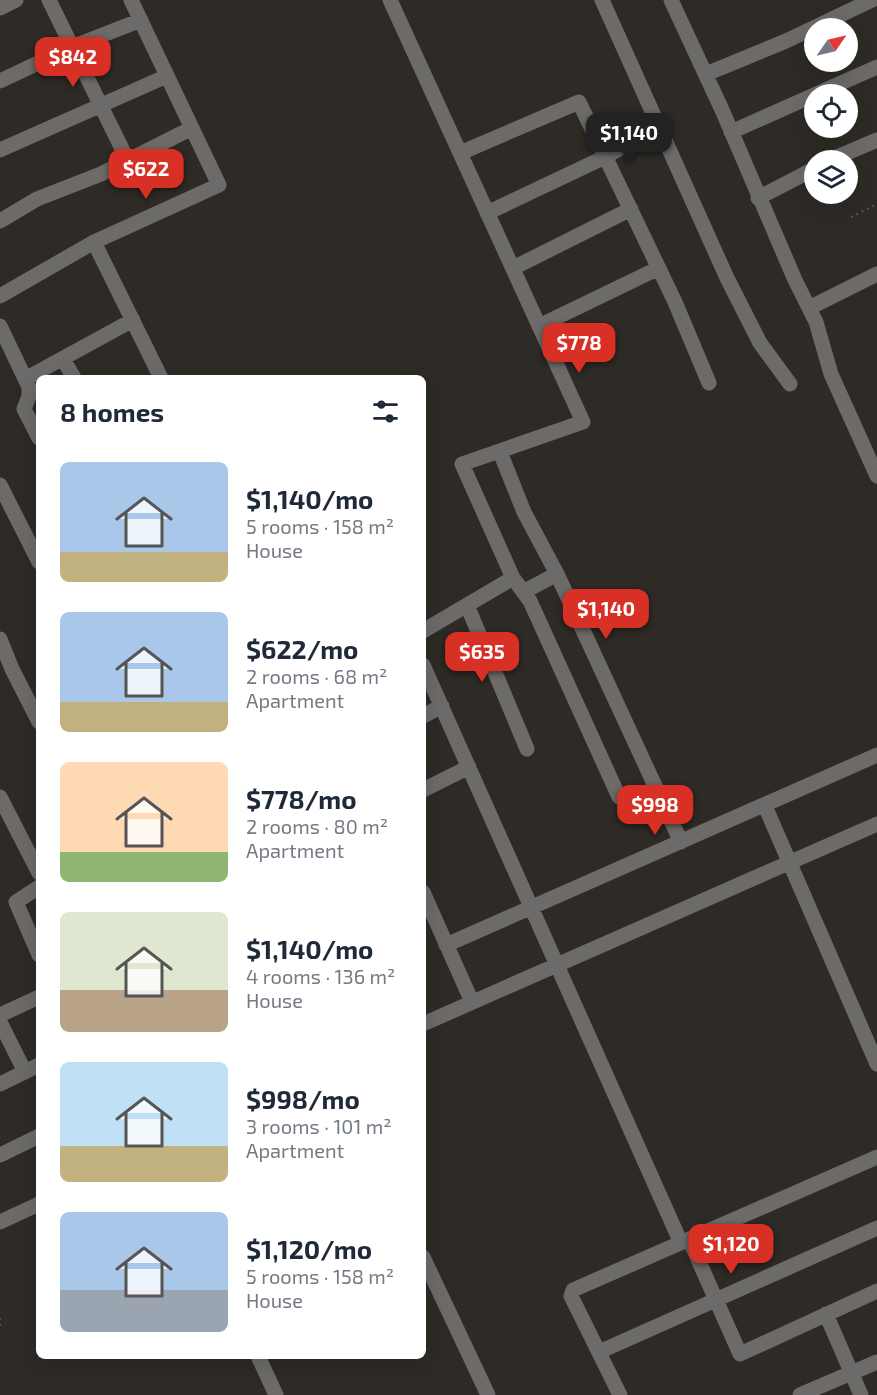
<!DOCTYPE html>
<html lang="en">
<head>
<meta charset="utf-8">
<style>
  body { margin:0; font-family:"Exo 2",sans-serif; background:#f6f6f7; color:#1f2937; height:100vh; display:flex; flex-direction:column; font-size:22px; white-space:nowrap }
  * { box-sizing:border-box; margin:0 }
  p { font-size:20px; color:#747a83 }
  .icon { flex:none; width:33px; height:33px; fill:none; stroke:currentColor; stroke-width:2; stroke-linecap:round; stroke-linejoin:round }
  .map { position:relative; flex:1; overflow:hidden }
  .sheet { position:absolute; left:36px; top:375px; width:390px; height:984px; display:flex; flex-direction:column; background:#fff; border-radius:9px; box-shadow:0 6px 24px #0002 }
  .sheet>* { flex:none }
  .needle { width:39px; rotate:56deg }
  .controls { position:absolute; left:804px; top:18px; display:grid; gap:12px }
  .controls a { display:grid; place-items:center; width:54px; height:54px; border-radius:50%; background:#fff; box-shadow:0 6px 24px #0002; font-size:30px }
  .price { position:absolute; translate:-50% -51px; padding:0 14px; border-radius:12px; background:#d93025; color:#fff; font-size:20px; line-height:39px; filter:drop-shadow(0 2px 3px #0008) }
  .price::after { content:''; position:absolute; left:50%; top:36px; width:18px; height:14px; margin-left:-9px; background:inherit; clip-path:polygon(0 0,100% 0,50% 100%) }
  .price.active { background:#222; color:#fff }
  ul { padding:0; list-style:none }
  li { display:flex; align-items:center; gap:18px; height:150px; padding:0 24px }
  li span { display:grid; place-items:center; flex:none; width:168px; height:120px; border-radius:9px; color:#555 }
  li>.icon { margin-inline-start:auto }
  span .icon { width:72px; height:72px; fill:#fffc; stroke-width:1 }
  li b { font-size:26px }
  h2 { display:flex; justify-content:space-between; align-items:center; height:72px; padding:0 24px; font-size:26px }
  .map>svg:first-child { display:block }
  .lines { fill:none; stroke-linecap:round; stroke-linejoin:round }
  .path { stroke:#65625e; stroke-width:2; stroke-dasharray:1.5 4.5; stroke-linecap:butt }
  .minor { stroke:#6d6b69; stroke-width:15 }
</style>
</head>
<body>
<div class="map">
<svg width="877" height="1395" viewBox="0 0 877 1395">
  <rect width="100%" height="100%" fill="#2e2a26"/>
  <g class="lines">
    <!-- path -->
    <path class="path" d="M851,217L877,204
      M0,1318V1327"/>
    <!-- minor -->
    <path class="minor" d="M49,0L128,161
      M131,0L219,185L94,242L161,378
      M390,0L583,422L462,464L513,578L423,631
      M602,0L727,278L760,343L790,384
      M671,0L723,112L795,280L816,322L831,374L877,476
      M0,8L16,0
      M706,74L786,41L872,0
      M0,81L72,47L141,20
      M816,94L877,67
      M731,132L814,95
      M0,150L167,76
      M460,153L579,102L675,302L709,383
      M830,160L877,140
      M758,198L814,169
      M487,213L603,158L659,127
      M0,221L37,199L101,174L192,128
      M513,268L631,209
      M0,296L94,242
      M809,308L877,274
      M0,326L29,387V396L24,409L39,438
      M539,326L659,268
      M63,359L74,378
      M25,379L133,320
      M500,452L524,512L557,574L681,842
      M0,485L39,562
      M513,578L530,601L619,797
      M523,592L557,574
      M467,605L527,749
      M0,639L12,669L39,722
      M423,665L681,1243
      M423,716L442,706
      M423,790L469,767
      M0,797L39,873
      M765,806L877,1064
      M39,887L16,902L39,955
      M423,892L472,1002
      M446,945L877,755
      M0,1015L39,997
      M0,1022L25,1072
      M423,1024L877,824
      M0,1084L39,1065
      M0,1155L39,1136
      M0,1222L39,1204
      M689,1239L740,1354L877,1291
      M423,1257L488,1395
      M826,1314L861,1395
      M599,1352L877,1228
      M258,1356L276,1395
      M620,1395L571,1296L573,1290L877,1157
      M800,1395L877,1362"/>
  </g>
</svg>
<div class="controls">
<a><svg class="needle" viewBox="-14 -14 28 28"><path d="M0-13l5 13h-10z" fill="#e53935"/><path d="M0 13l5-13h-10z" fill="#747a83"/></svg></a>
<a><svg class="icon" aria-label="locate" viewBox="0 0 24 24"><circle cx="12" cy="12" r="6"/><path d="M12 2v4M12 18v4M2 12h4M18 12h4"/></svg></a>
<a><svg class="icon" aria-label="layers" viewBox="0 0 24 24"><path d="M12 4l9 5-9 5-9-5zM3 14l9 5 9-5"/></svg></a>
</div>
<b class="price" style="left:73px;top:88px">$842</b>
<b class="price active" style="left:629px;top:164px">$1,140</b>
<b class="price" style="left:146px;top:200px">$622</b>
<b class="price" style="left:579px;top:374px">$778</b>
<b class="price" style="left:606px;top:640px">$1,140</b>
<b class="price" style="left:482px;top:683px">$635</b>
<b class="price" style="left:655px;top:836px">$998</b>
<b class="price" style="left:731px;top:1275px">$1,120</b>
<section class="sheet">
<h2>8 homes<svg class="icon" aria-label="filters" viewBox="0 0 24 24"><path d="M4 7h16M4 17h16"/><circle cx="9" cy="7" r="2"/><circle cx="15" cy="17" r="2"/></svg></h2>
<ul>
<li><span style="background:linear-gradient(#a9c7e8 75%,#c2b280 0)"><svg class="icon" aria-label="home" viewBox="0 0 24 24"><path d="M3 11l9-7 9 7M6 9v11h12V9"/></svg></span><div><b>$1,140/mo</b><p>5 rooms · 158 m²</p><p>House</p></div></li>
<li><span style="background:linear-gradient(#a9c7e8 75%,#c2b280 0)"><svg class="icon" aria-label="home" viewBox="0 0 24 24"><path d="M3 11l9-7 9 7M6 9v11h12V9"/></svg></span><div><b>$622/mo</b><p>2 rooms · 68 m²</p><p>Apartment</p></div></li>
<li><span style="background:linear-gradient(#ffd9b3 75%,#8fb573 0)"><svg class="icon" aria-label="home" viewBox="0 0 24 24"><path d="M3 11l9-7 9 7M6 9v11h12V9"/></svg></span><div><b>$778/mo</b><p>2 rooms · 80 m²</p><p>Apartment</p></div></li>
<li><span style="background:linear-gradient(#dfe7d0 65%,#b9a48a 0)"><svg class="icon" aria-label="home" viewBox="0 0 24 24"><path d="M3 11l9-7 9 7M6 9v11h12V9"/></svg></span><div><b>$1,140/mo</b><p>4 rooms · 136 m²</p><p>House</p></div></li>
<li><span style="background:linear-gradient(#bfe0f5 70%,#c2b280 0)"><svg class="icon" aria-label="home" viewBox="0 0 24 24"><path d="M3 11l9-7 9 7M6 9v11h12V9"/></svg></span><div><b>$998/mo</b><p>3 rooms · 101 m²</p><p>Apartment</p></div></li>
<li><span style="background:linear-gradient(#a9c7e8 65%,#9aa5b1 0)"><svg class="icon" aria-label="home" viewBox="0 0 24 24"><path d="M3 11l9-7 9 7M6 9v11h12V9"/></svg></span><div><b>$1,120/mo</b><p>5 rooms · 158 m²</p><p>House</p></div></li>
</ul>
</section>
</div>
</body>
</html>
